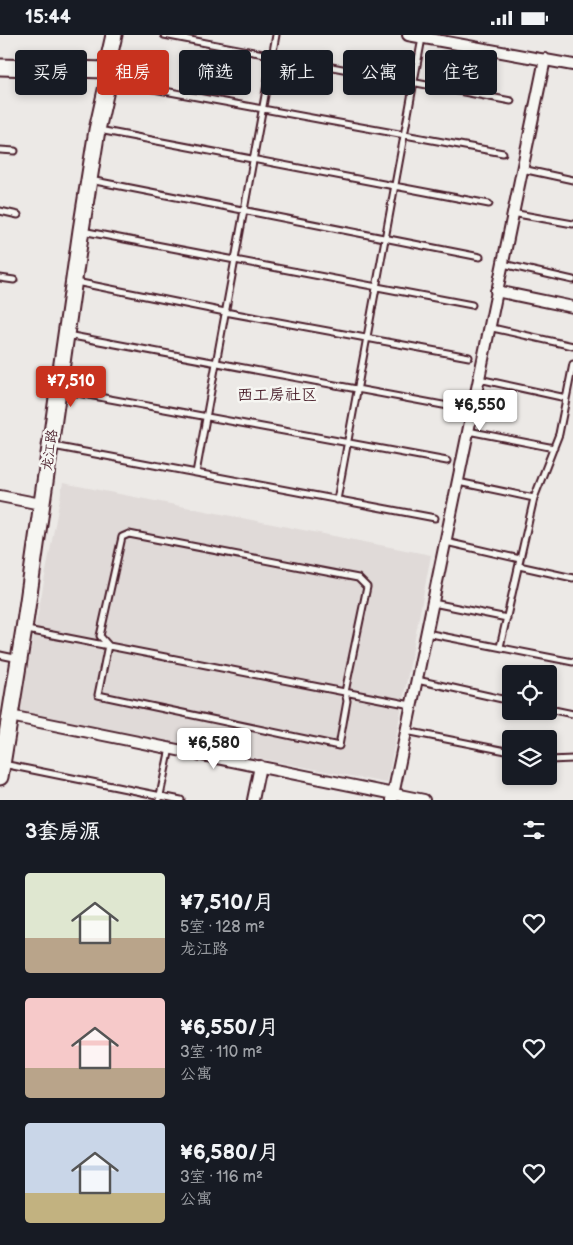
<!DOCTYPE html>
<html lang="zh">
<head>
<meta charset="utf-8">
<style>
  body { margin:0; font-family:"Balsamiq Sans","LXGW WenKai TC",sans-serif; background:#20242c; color:#f1f3f6; height:100vh; display:flex; flex-direction:column; font-size:19px; white-space:nowrap }
  * { box-sizing:border-box; margin:0 }
  p { font-size:16px; color:#9ea1a6 }
  .icon { flex:none; width:28px; height:28px; fill:none; stroke:currentColor; stroke-width:2; stroke-linecap:round; stroke-linejoin:round }
  .map { position:relative; height:765px; overflow:hidden }
  .panel { display:flex; flex-direction:column; background:#171b24; flex:1 }
  .panel>* { flex:none }
  .banner { position:absolute; left:15px; top:15px; width:544px; height:45px; display:flex; gap:10px }
  .fabs { position:absolute; left:502px; top:630px; display:grid; gap:10px }
  .fabs a { display:grid; place-items:center; width:55px; height:55px; border-radius:5px; background:#171b24; box-shadow:0 2px 8px #0003; font-size:25px }
  .price { position:absolute; translate:-50% -42px; padding:0 11px; border-radius:5px; background:#fff; color:#222; font-size:16px; line-height:32px; filter:drop-shadow(0 1px 2px #0008) }
  .price::after { content:''; position:absolute; left:50%; top:30px; width:15px; height:11px; margin-left:-8px; background:inherit; clip-path:polygon(0 0,100% 0,50% 100%) }
  .price.selected { background:#c8321e; color:#fff }
  ul { padding:0; list-style:none }
  li { display:flex; align-items:center; gap:15px; height:125px; padding:0 25px }
  li span { display:grid; place-items:center; flex:none; width:140px; height:100px; border-radius:5px; color:#555 }
  li>.icon { margin-inline-start:auto }
  span .icon { width:60px; height:60px; fill:#fffc; stroke-width:1 }
  li b { font-size:21px }
  h2 { display:flex; justify-content:space-between; align-items:center; height:60px; padding:0 25px; font-size:21px }
  .tag { padding:0 18px; border-radius:5px; background:#171b24; box-shadow:0 2px 8px #0003; font-size:18px; line-height:45px }
  .tag.selected { background:#c8321e; color:#fff }
  .status { display:flex; justify-content:space-between; align-items:center; height:35px; padding:0 25px; background:#171b24; direction:ltr }
  .status svg { height:14px; fill:currentColor }
  .map>svg:first-child { display:block }
  .built { fill:#e0dad8 }
  .lines { fill:none; stroke-linecap:round; stroke-linejoin:round }
  .lane-casing { stroke:#4a1f2b; stroke-width:9 }
  .street-casing { stroke:#4a1f2b; stroke-width:14 }
  .secondary-casing { stroke:#4a1f2b; stroke-width:19 }
  .lane { stroke:#f6f6f2; stroke-width:5 }
  .street { stroke:#f6f6f2; stroke-width:10 }
  .secondary { stroke:#f6f6f2; stroke-width:15 }
  .labels { text-anchor:middle; stroke-width:5; stroke-linejoin:round; paint-order:stroke }
  .street-label { font-size:14px; fill:#4a1f2b; stroke:#f6f6f2 }
  .quarter-label { font-size:16px; fill:#4a1f2b; stroke:#f6f6f2 }
</style>
</head>
<body>
<div class="status"><b>15:44</b><svg viewBox="0 0 49 12"><path d="M0 12V9h3v3zM5 12V6h3v6zM10 12V3h3v9zM15 12V0h3v12zM26 1h20v11H26zM47 4h2v5h-2z"/></svg></div>
<div class="map">
<svg width="573" height="765" viewBox="0 0 573 765">
  <rect width="100%" height="100%" fill="#ece9e6"/>
  <filter id="ink" filterUnits="userSpaceOnUse"><feTurbulence type="fractalNoise" baseFrequency=".02" numOctaves="2"/><feDisplacementMap in="SourceGraphic" scale="10" xChannelSelector="R" yChannelSelector="G"/><feConvolveMatrix kernelMatrix="1 2 1 2 8 2 1 2 1" color-interpolation-filters="sRGB"/></filter>
  <g filter="url(#ink)">
    <!-- built -->
    <path class="built" d="M63,448L431,520L387,748L19,677Z"/>
    <g class="lines">
      <defs>
        <path id="lane" d="M164,0L511,66
          M110,46L503,118
          M99,95L489,169
          M0,115L15,116
          M522,134L573,145
          M90,145L480,222
          M0,176L18,180
          M512,178L573,189
          M82,196L472,270
          M503,229L573,245
          M0,243L14,245
          M76,247L225,277L469,322
          M488,292L573,311
          M67,300L459,373
          M479,344L566,363
          M61,355L447,426
          M468,396L554,413
          M53,411L435,483
          M196,438L276,0
          M458,447L534,463
          M337,465L422,3
          M129,499L358,543L367,552L345,657L347,666L339,711L98,660L108,610L100,601L122,502Z
          M446,507L520,524
          M519,531L573,543
          M433,568L507,583
          M27,595L411,670
          M426,598L573,627
          M500,612L534,463L559,399L573,329
          M0,620L19,624
          M417,645L511,666
          M549,674L573,679
          M406,696L511,717
          M549,725L573,724
          M3,729L181,765
          M159,765L170,713"/>
        <path id="street" d="M408,0L573,30
          M496,256L573,272
          M0,461L41,469
          M10,681L424,765
          M253,765L260,731
          M392,765L545,24"/>
        <path id="secondary" d="M0,32L106,35
          M0,742L24,594L81,195L97,95L108,46L106,35L114,0"/>
      </defs>
      <!-- lane casing -->
      <use href="#lane" class="lane-casing"/>
      <!-- street casing -->
      <use href="#street" class="street-casing"/>
      <!-- secondary casing -->
      <use href="#secondary" class="secondary-casing"/>
      <!-- lane -->
      <use href="#lane" class="lane"/>
      <!-- street -->
      <use href="#street" class="street"/>
      <!-- secondary -->
      <use href="#secondary" class="secondary"/>
    </g>
  </g>
  <g class="labels">
    <!-- street labels -->
    <g class="street-label">
      <text transform="translate(49 415) rotate(-82)" y="5">龙江路</text>
    </g>
    <!-- quarter labels -->
    <g class="quarter-label">
      <text x="277" y="365">西工房社区</text>
    </g>
  </g>
</svg>
<div class="fabs">
<a><svg class="icon" aria-label="locate" viewBox="0 0 24 24"><circle cx="12" cy="12" r="6"/><path d="M12 2v4M12 18v4M2 12h4M18 12h4"/></svg></a>
<a><svg class="icon" aria-label="layers" viewBox="0 0 24 24"><path d="M12 4l9 5-9 5-9-5zM3 14l9 5 9-5"/></svg></a>
</div>
<b class="price selected" style="left:71px;top:373px">¥7,510</b>
<b class="price" style="left:480px;top:397px">¥6,550</b>
<b class="price" style="left:214px;top:735px">¥6,580</b>
<div class="banner">
<a class="tag">买房</a>
<a class="tag selected">租房</a>
<a class="tag">筛选</a>
<a class="tag">新上</a>
<a class="tag">公寓</a>
<a class="tag">住宅</a>
</div>
</div>
<section class="panel">
<h2>3套房源<svg class="icon" aria-label="filters" viewBox="0 0 24 24"><path d="M4 7h16M4 17h16"/><circle cx="9" cy="7" r="2"/><circle cx="15" cy="17" r="2"/></svg></h2>
<ul>
<li><span style="background:linear-gradient(#dfe7d0 65%,#b9a48a 0)"><svg class="icon" aria-label="home" viewBox="0 0 24 24"><path d="M3 11l9-7 9 7M6 9v11h12V9"/></svg></span><div><b>¥7,510/月</b><p>5室 · 128 m²</p><p>龙江路</p></div><svg class="icon" aria-label="heart" viewBox="0 0 24 24"><path d="M12 20l-8-8c-3-5 5-10 8-4 3-6 11-1 8 4z"/></svg></li>
<li><span style="background:linear-gradient(#f6c9c9 70%,#b9a48a 0)"><svg class="icon" aria-label="home" viewBox="0 0 24 24"><path d="M3 11l9-7 9 7M6 9v11h12V9"/></svg></span><div><b>¥6,550/月</b><p>3室 · 110 m²</p><p>公寓</p></div><svg class="icon" aria-label="heart" viewBox="0 0 24 24"><path d="M12 20l-8-8c-3-5 5-10 8-4 3-6 11-1 8 4z"/></svg></li>
<li><span style="background:linear-gradient(#c9d6e8 70%,#c2b280 0)"><svg class="icon" aria-label="home" viewBox="0 0 24 24"><path d="M3 11l9-7 9 7M6 9v11h12V9"/></svg></span><div><b>¥6,580/月</b><p>3室 · 116 m²</p><p>公寓</p></div><svg class="icon" aria-label="heart" viewBox="0 0 24 24"><path d="M12 20l-8-8c-3-5 5-10 8-4 3-6 11-1 8 4z"/></svg></li>
</ul>
</section>
</body>
</html>
